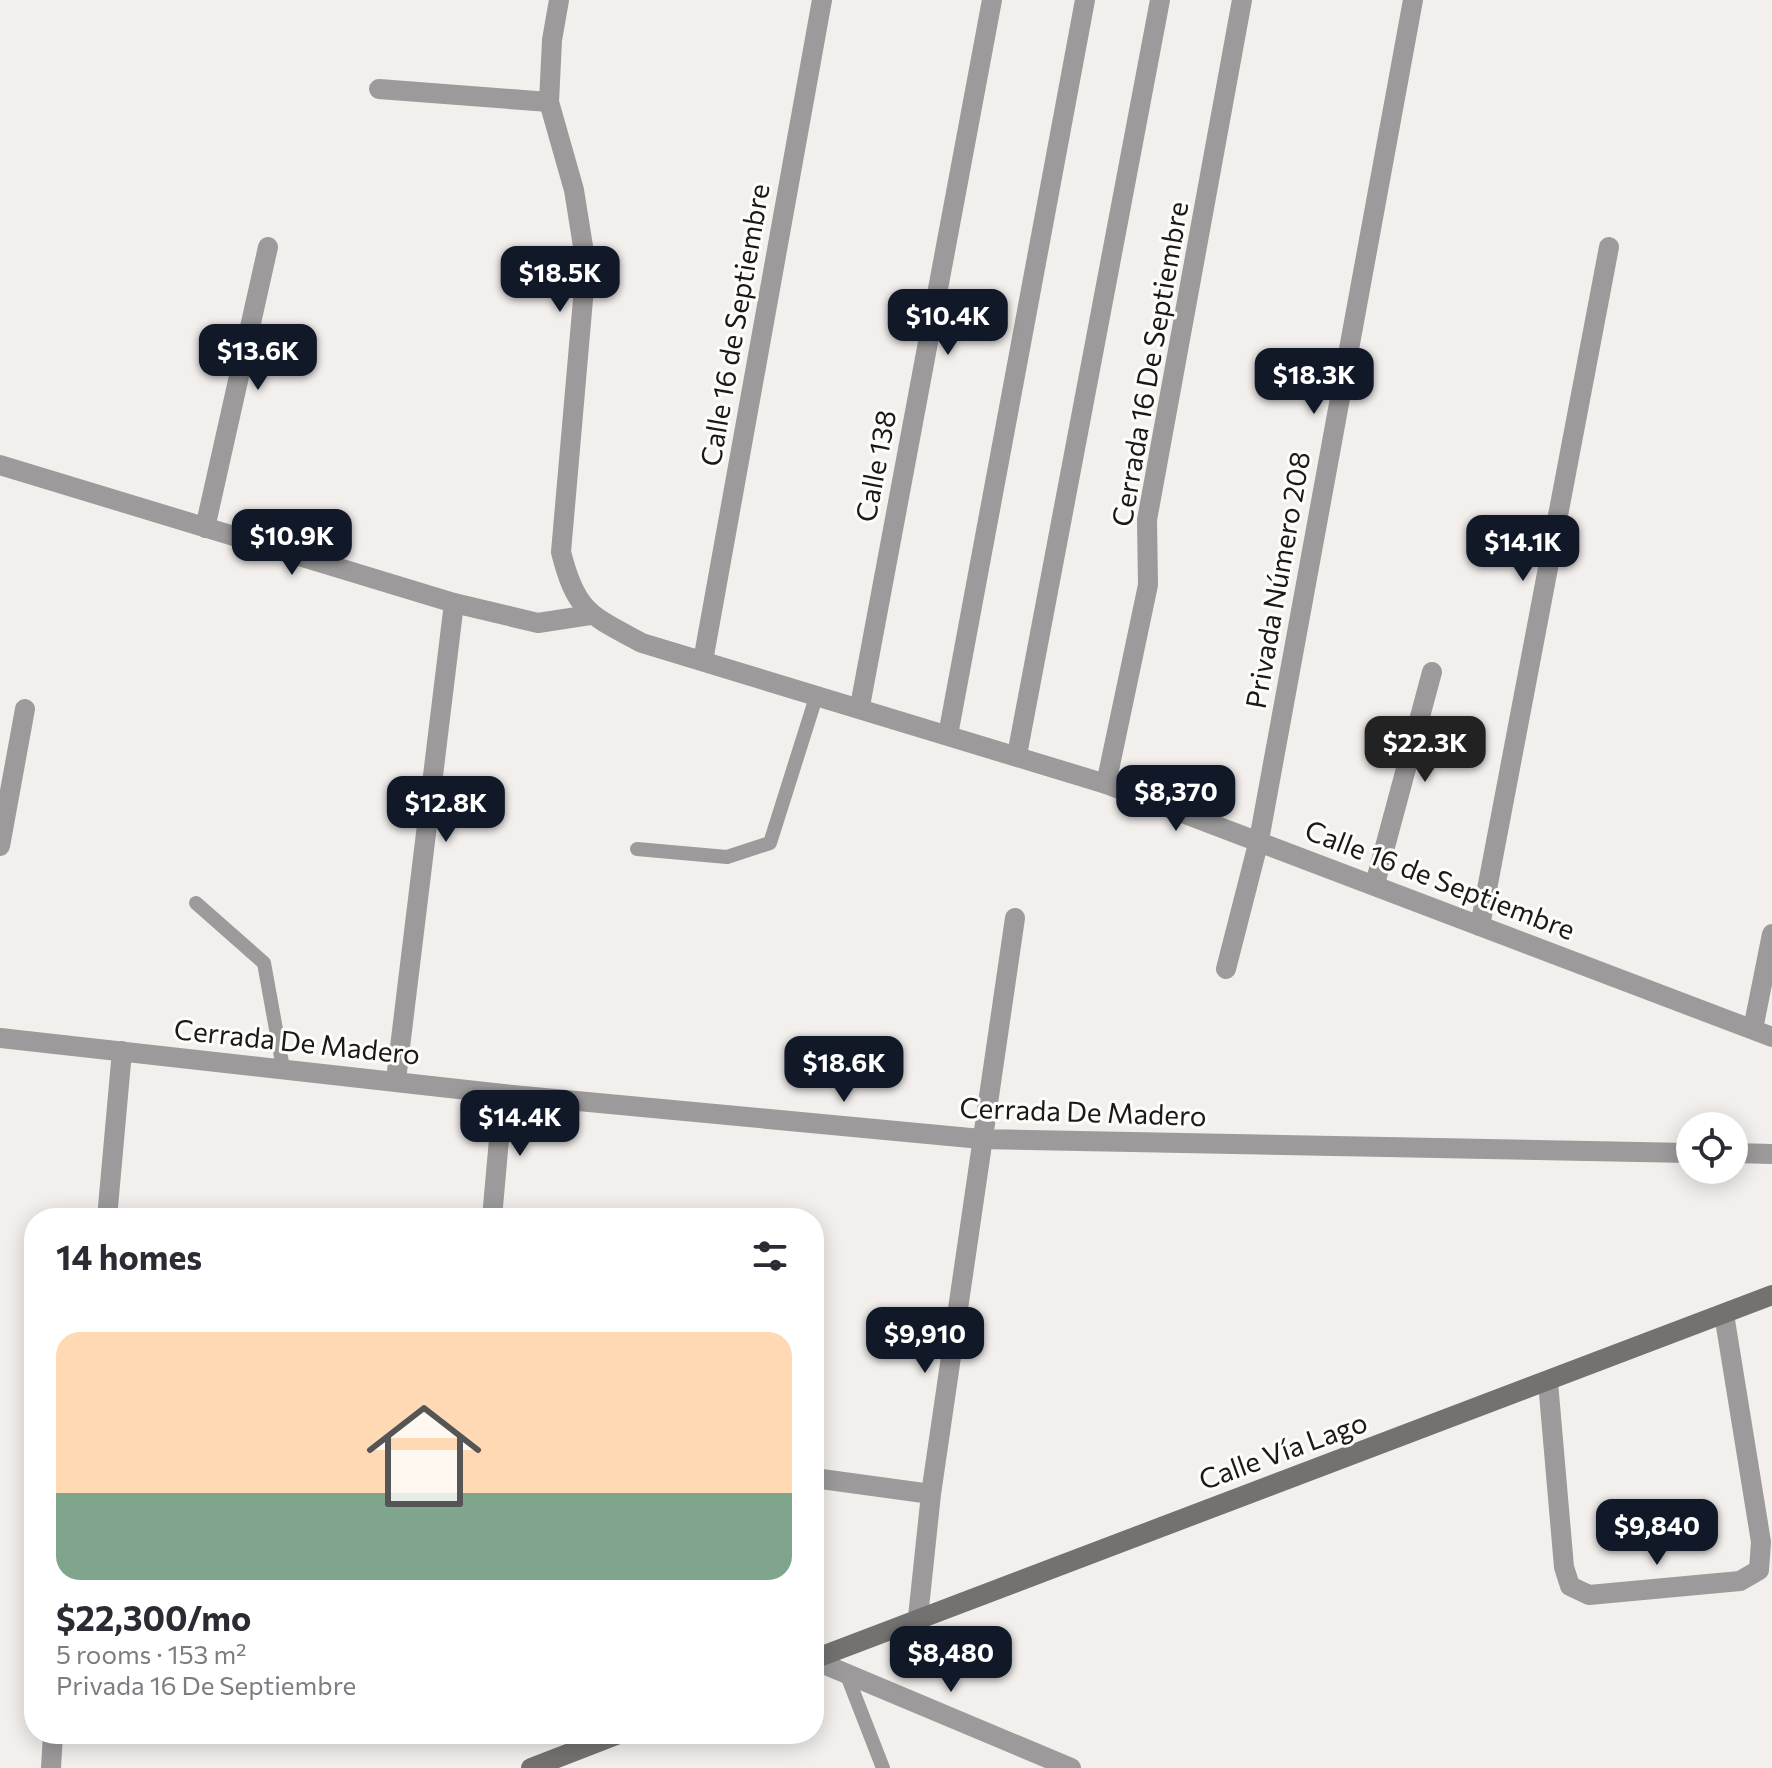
<!DOCTYPE html>
<html lang="en">
<head>
<meta charset="utf-8">
<style>
  body { margin:0; font-family:Commissioner,sans-serif; background:#f2f2f3; color:#2b2b33; height:100vh; display:flex; flex-direction:column; font-size:30px; white-space:nowrap }
  * { box-sizing:border-box; margin:0 }
  p { font-size:26px; color:#7c7c81 }
  .icon { flex:none; width:44px; height:44px; fill:none; stroke:currentColor; stroke-width:2; stroke-linecap:round; stroke-linejoin:round }
  .map { position:relative; flex:1; overflow:hidden }
  .side { position:absolute; left:24px; top:1208px; width:800px; height:536px; display:flex; flex-direction:column; background:#fff; border-radius:32px; box-shadow:0 4px 20px #0003 }
  .side>* { flex:none }
  .buttons { position:absolute; left:1676px; top:1112px; display:grid; gap:16px }
  .buttons a { display:grid; place-items:center; width:72px; height:72px; border-radius:50%; background:#fff; box-shadow:0 4px 20px #0003; font-size:40px }
  .price { position:absolute; translate:-50% -68px; padding:0 18px; border-radius:16px; background:#111827; color:#fff; font-size:26px; line-height:52px; filter:drop-shadow(0 2px 4px #0008) }
  .price::after { content:''; position:absolute; left:50%; top:48px; width:24px; height:18px; margin-left:-12px; background:inherit; clip-path:polygon(0 0,100% 0,50% 100%) }
  .price.current { background:#222; color:#fff }
  ul { padding:0; list-style:none }
  li { display:grid; align-content:center; gap:16px; height:424px; padding:0 32px }
  li span { display:grid; place-items:center; height:248px; border-radius:24px; color:#555 }
  li>.icon { margin-inline-start:auto }
  span .icon { width:144px; height:144px; fill:#fffc; stroke-width:1 }
  li b { font-size:34px }
  h2 { display:flex; justify-content:space-between; align-items:center; height:96px; padding:0 32px; font-size:34px }
  .map>svg:first-child { display:block }
  .lines { fill:none; stroke-linecap:round; stroke-linejoin:round }
  .service { stroke:#9c9a9a; stroke-width:14 }
  .minor { stroke:#9c9a9a; stroke-width:20 }
  .tertiary { stroke:#9c9a9a; stroke-width:20 }
  .secondary { stroke:#747271; stroke-width:20 }
  .labels { text-anchor:middle; stroke-width:6; stroke-linejoin:round; paint-order:stroke }
  .street-label { font-size:28px; fill:#1a1918; stroke:#fffcfa }
</style>
</head>
<body>
<div class="map">
<svg width="1772" height="1768" viewBox="0 0 1772 1768">
  <rect width="100%" height="100%" fill="#f2efec"/>
  <g class="lines">
    <!-- service -->
    <path class="service" d="M637,849L727,857L770,843L817,694
      M196,903L264,963L283,1068
      M846,1673L883,1768"/>
    <!-- minor -->
    <path class="minor" d="M379,89L549,102
      M0,465L454,603L538,623L590,615
      M205,528L268,247
      M703,661L822,0
      M860,706L992,0
      M948,735L1085,0
      M1017,755L1160,0
      M1106,784L1148,585L1147,520L1242,0
      M0,846L25,709
      M1375,884L1432,672
      M1480,926L1609,247
      M1226,969L1259,840L1413,0
      M1753,1029L1772,934
      M0,1038L503,1094L981,1139L1690,1153
      M396,1080L454,603
      M1734,1153L1772,1154
      M107,1218L122,1051
      M492,1218L503,1094
      M1548,1382L1564,1567L1570,1586L1589,1595L1740,1581L1759,1570L1761,1542L1724,1314
      M814,1478L931,1494
      M918,1617L931,1494L1015,918
      M814,1660L1071,1768
      M51,1768L53,1734"/>
    <!-- tertiary -->
    <path class="tertiary" d="M559,0L552,40L549,102L574,190L586,265L561,552C576,612 590,615 642,643L1106,784L1772,1037"/>
    <!-- secondary -->
    <path class="secondary" d="M814,1659L1772,1295
      M531,1768L619,1734"/>
  </g>
  <g class="labels">
    <!-- street labels -->
    <g class="street-label">
      <text transform="translate(735 325) rotate(-80)" y="10">Calle 16 de Septiembre</text>
      <text transform="translate(1150 364) rotate(-80)" y="10">Cerrada 16 De Septiembre</text>
      <text transform="translate(876 466) rotate(-79)" y="10">Calle 138</text>
      <text transform="translate(1278 580) rotate(-80)" y="10">Privada Número 208</text>
      <text transform="translate(1440 880) rotate(21)" y="10">Calle 16 de Septiembre</text>
      <text transform="translate(297 1042) rotate(6)" y="10">Cerrada De Madero</text>
      <text transform="translate(1083 1112) rotate(2)" y="10">Cerrada De Madero</text>
      <text transform="translate(1283 1451) rotate(-20)" y="10">Calle Vía Lago</text>
    </g>
  </g>
</svg>
<div class="buttons">
<a><svg class="icon" aria-label="locate" viewBox="0 0 24 24"><circle cx="12" cy="12" r="6"/><path d="M12 2v4M12 18v4M2 12h4M18 12h4"/></svg></a>
</div>
<b class="price" style="left:560px;top:314px">$18.5K</b>
<b class="price" style="left:948px;top:357px">$10.4K</b>
<b class="price" style="left:258px;top:392px">$13.6K</b>
<b class="price" style="left:1314px;top:416px">$18.3K</b>
<b class="price" style="left:292px;top:577px">$10.9K</b>
<b class="price" style="left:1523px;top:583px">$14.1K</b>
<b class="price current" style="left:1425px;top:784px">$22.3K</b>
<b class="price" style="left:1176px;top:833px">$8,370</b>
<b class="price" style="left:446px;top:844px">$12.8K</b>
<b class="price" style="left:844px;top:1104px">$18.6K</b>
<b class="price" style="left:520px;top:1158px">$14.4K</b>
<b class="price" style="left:925px;top:1375px">$9,910</b>
<b class="price" style="left:1657px;top:1567px">$9,840</b>
<b class="price" style="left:951px;top:1694px">$8,480</b>
<section class="side">
<h2>14 homes<svg class="icon" aria-label="filters" viewBox="0 0 24 24"><path d="M4 7h16M4 17h16"/><circle cx="9" cy="7" r="2"/><circle cx="15" cy="17" r="2"/></svg></h2>
<ul>
<li><span style="background:linear-gradient(#ffd9b3 65%,#7fa58c 0)"><svg class="icon" aria-label="home" viewBox="0 0 24 24"><path d="M3 11l9-7 9 7M6 9v11h12V9"/></svg></span><div><b>$22,300/mo</b><p>5 rooms · 153 m²</p><p>Privada 16 De Septiembre</p></div></li>
</ul>
</section>
</div>
</body>
</html>
